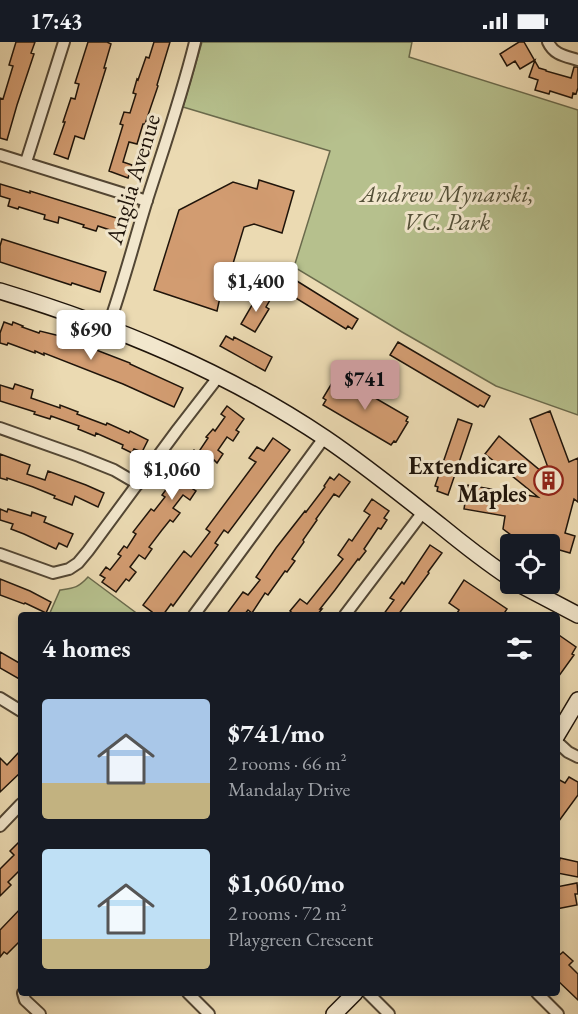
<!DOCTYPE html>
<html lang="en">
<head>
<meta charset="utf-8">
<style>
  body { margin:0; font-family:"EB Garamond",serif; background:#242831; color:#f1f3f6; height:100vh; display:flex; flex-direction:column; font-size:22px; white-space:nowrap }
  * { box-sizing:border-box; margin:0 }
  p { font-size:20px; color:#9ea1a6 }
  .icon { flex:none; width:33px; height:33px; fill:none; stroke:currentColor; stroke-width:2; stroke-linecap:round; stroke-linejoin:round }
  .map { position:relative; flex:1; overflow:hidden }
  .panel { position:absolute; left:18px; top:570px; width:542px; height:384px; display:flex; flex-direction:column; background:#171b24; border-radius:6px; box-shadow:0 3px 9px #0003 }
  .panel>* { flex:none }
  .buttons { position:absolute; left:500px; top:492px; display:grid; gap:12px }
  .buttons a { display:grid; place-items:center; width:60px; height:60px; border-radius:6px; background:#171b24; box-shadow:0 3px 9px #0003; font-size:30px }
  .price { position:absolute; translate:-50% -51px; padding:0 14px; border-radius:6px; background:#fff; color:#222; font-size:20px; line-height:39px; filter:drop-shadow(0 2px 3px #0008) }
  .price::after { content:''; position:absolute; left:50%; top:36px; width:18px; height:14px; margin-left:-9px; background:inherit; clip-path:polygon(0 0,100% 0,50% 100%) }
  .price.selected { background:#c59692; color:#111 }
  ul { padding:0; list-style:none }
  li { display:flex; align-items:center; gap:18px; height:150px; padding:0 24px }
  li span { display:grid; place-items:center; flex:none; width:168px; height:120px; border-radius:6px; color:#555 }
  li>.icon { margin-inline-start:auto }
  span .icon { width:72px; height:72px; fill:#fffc; stroke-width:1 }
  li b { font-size:26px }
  h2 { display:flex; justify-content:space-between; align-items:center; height:72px; padding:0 24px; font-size:26px }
  .status { display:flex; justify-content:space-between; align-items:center; height:42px; padding:0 30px; background:#171b24; direction:ltr }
  .status svg { height:16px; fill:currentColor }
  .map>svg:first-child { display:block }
  .green { fill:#b6c08d; stroke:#6a6a4c; stroke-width:1.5 }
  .building { fill:#d29c71; stroke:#1f140a; stroke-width:1.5 }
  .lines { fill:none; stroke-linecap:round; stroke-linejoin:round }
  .street-casing { stroke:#524634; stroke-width:14 }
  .secondary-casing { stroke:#1f140a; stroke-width:18 }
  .street { stroke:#f2e7cd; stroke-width:10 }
  .secondary { stroke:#f2e7cd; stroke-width:15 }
  .labels { text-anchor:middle; stroke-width:6; stroke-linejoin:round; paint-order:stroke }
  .street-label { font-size:24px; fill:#1f140a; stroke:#f2e7cd }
  .park-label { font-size:24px; font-style:italic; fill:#545038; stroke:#f2e7cd }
  .poi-label { font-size:24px; font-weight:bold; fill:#1f140a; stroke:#f2e7cd; text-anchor:end }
</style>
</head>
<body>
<div class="status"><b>17:43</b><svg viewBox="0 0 49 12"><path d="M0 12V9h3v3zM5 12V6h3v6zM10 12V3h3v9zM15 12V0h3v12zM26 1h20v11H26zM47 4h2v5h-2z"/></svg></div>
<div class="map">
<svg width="578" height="972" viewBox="0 0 578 972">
  <rect width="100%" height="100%" fill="#ebdab2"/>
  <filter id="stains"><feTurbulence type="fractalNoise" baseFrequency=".00333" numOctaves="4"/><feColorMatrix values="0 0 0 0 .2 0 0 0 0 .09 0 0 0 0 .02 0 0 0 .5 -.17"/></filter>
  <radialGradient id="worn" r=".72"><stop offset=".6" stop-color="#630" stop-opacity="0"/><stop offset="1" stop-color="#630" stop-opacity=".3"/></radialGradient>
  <!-- green -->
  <path class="green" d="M202,0H412L409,15L578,68V373L496,344L402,290L294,225L330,109L183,65Z
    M88,535L139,573H49L60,548C74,546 78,546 88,535Z"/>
  <!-- building -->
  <path class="building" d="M16,0H35L31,11L34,12L17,63L7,98L0,96V56L3,57L13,24L9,23Z
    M88,0H107L111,2L104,26H106L84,97L75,94L68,117L54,112L65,80H63L71,56L75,57L79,42L75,41Z
    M154,0H170L157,43L158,44L145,82H143L137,102L129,100L123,120L132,123L128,136L109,129L123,83L120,82L124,70L130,71L136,52L133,51L137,37L138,38L146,15L149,16Z
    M519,0H524L539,26L546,28V29L571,36L574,25H578V46L576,52L573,51L572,56L550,49L549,52L535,48L538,38L529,35L535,18L520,27L515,19L507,24L500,12Z
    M259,138L294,149L282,191L254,182L244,185L232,225L226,228L217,269L154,248L179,168L233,140L257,147Z
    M0,142L30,151V149L123,178L119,191L98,184L96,189L83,185L84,183L59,175L58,181L44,177L45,173L19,165L18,167L8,164L10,157L0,154Z
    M2,197L106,230L100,250L72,241L71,243L0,220V204Z
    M268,221L358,277L352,287L348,284L346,287L260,234Z
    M259,251L270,258L266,265L269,267L255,290L241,282Z
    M4,280L12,283L13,280L23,284L22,285L39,291L40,289L60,294L130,321V322L183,346L174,365L123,342L44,311V313L35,309V311L8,301L7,303L0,301V291Z
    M226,294L233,298L234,295L272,315L265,329L220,304Z
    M398,300L490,354L484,365L480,363L478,365L390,313Z
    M339,335L408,375L406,379L408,380L396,400L394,399L391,403L323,363L326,358L323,356L335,336L337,338Z
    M15,342L33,348L31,356L60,366V363L78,370L77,372L106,383L107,381L129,391L130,389L148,398L142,410L134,407L132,411L122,406L123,403L96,391L95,394L78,387L79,384L51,374L50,377L34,372L35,370L0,359V343L13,347Z
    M227,364L244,377L236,388L239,390L233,399L227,395L218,408L223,412L217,421L214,418L193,447L196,449L190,458L183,453L173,466L180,471L173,480L170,478L162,488L149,505L152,507L145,517L139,513L130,525L136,530L129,539L126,537L116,550L102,540L105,536L100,533L106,525L110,528L121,514L118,512L124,504L127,506L136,492L133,490L151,467L154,469L165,455L162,453L168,445L171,448L181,434L178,432L194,408L198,411L208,396L206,395L213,387L215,389L225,375L221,372Z
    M550,369L569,420L578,416V460L574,457L565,491L575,494L570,511L549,505V502H523L503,487L505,474L464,467L468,443L538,455L485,412L499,394L553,439L530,377Z
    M458,377L472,382L448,453L437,449L438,445L435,444Z
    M273,396L290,408L228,491L224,488L215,501L218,503L173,564L171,562L163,573H150L152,570L143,563L184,509L191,515L210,490L206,487L256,420L249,416L257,405L264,409Z
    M0,412L30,423L27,432L45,438L48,429L86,443L104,451L98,465L75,454L72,463L54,456L55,454L33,445L7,436V438L0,436Z
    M339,432L350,440L339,455L334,452L316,477L317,478L303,498L304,500L292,517L295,519L287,530L285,529L268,553L265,551L252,571L248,568L244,573H226L243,550L248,553L260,538L256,535L276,506L305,469L306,470L325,445L324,444L330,435L334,438Z
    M372,457L389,469L384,476L387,478L381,487L378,486L364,507L366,509L359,518L358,517L335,548L320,567H322L317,573H295L290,569L300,557L307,562L343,517L338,513L349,497L352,499L370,473L364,469Z
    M0,467L7,470L8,467L31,474L32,470L46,475L44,480L73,492L67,505L59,501L56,507L24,492L11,487L13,482L0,478Z
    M430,503L442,511L428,530L429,531L398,573H383L394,558L390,556L402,540L404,542Z
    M0,537L30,549L51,560L46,571L25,561L24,562L0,553Z
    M464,538L507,567L503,573H456L459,568L449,561Z
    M556,591L576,605L572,612L574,613L556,638Z
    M0,610L21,622V638L0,626Z
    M21,708V730L0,750V716L7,723Z
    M569,735L578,740V753L556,783V736L565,741Z
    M21,798V827L8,840L11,843L0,854V827L14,813L10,809Z
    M560,816L578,820V835L557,831Z
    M577,841L578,852H575L577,863L556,867V845Z
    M21,866V898L7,912L4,910L0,915V888Z
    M563,910L573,919L569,923L578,932V958L556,937V916Z"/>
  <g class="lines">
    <defs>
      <path id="street" d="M548,0C554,13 565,14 578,18
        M0,113L147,159
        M26,120L64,0
        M108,285C123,243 134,200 147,158C164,105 182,53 195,0
        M0,386L79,414L114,428L138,442
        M0,512L53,531L69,527L78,521L88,509L178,387L219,334
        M194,573L324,396
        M345,573L423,470
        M0,656L21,669
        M556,699L568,710L578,715
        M0,784L21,762
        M23,951L25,958L40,972
        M188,951L209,972
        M368,951L389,972
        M537,951L558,972"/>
      <path id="secondary" d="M0,249C115,284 225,329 325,396C365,423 403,454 441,484C463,502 486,520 510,536
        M519,542L578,573
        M556,695L578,658
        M334,972L355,951"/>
    </defs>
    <!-- street casing -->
    <use href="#street" class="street-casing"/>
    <!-- secondary casing -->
    <use href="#secondary" class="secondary-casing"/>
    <!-- street -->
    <use href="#street" class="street"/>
    <!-- secondary -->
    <use href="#secondary" class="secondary"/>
  </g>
  <!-- icons -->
  <defs>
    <symbol id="building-ring" viewBox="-11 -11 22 22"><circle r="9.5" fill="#f2e7cd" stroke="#8f2418" stroke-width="1.5"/><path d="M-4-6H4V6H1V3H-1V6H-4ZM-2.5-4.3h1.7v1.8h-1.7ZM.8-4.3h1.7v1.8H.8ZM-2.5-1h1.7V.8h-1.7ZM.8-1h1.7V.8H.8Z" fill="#8f2418"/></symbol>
  </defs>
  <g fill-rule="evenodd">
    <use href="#building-ring" x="532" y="422" width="33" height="33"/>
  </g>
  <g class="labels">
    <!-- street labels -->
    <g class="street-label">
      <text transform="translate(133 137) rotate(-73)" y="8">Anglia Avenue</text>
    </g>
    <!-- park labels -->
    <g class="park-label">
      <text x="447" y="160">Andrew Mynarski,<tspan x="447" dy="28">V.C. Park</tspan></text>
    </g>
    <!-- poi labels -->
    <g class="poi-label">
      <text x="527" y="432">Extendicare<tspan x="527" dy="28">Maples</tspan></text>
    </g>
  </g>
  <rect width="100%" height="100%" filter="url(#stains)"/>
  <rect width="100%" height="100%" fill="url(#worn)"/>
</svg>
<div class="buttons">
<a><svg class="icon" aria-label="locate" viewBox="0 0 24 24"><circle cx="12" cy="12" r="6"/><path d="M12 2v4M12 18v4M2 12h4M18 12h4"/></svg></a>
</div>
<b class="price" style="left:256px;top:271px">$1,400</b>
<b class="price" style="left:91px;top:319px">$690</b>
<b class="price selected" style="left:365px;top:369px">$741</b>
<b class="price" style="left:172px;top:459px">$1,060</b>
<section class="panel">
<h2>4 homes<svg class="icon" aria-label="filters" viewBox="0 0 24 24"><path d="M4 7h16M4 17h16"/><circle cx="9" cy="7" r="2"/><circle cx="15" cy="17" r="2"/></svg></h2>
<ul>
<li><span style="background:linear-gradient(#a9c7e8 70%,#c2b280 0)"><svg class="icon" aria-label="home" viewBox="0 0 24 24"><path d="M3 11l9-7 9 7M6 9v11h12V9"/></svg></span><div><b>$741/mo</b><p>2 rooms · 66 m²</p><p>Mandalay Drive</p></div></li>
<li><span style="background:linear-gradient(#bfe0f5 75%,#c2b280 0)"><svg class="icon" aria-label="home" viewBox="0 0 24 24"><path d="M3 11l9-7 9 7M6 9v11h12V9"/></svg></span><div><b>$1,060/mo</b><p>2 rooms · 72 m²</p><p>Playgreen Crescent</p></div></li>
</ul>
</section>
</div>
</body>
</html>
